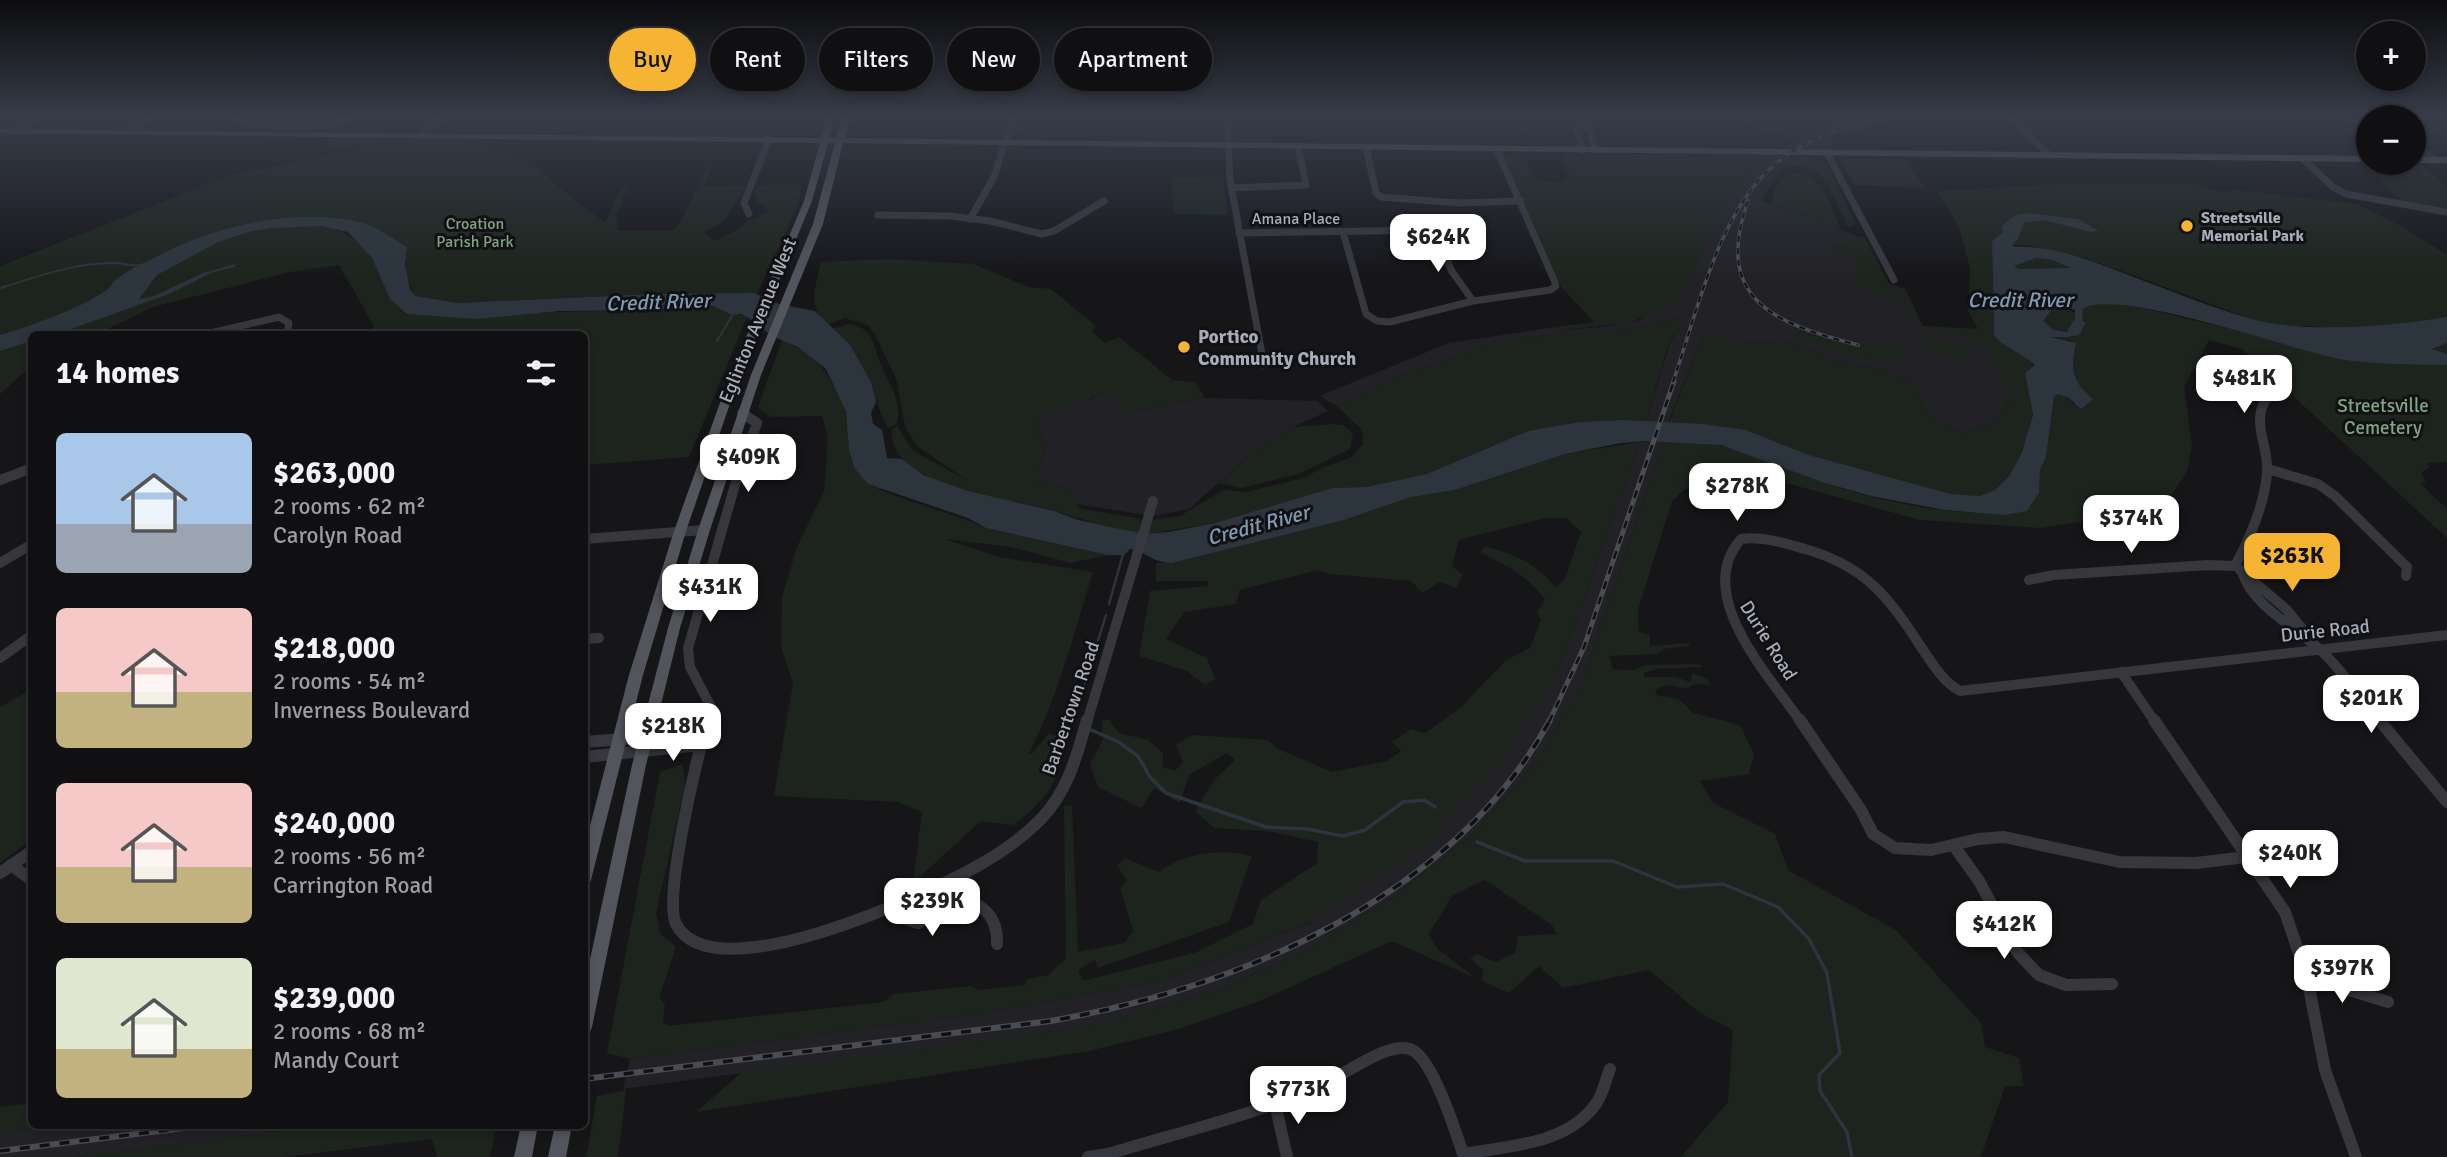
<!DOCTYPE html>
<html lang="en">
<head>
<meta charset="utf-8">
<style>
  body { margin:0; font-family:Signika,sans-serif; background:#19191c; color:#f1f3f6; height:100vh; display:flex; flex-direction:column; font-size:26px; white-space:nowrap }
  * { box-sizing:border-box; margin:0 }
  p { font-size:23px; color:#9c9da0 }
  .icon { flex:none; width:38px; height:38px; fill:none; stroke:currentColor; stroke-width:2; stroke-linecap:round; stroke-linejoin:round }
  .map { position:relative; flex:1; overflow:hidden }
  .drawer { position:absolute; left:28px; top:331px; width:560px; height:798px; display:flex; flex-direction:column; background:#101013; border-radius:10px; box-shadow:0 4px 10px #0003,0 0 0 2px #303033 }
  .drawer>* { flex:none }
  .guide { position:absolute; left:609px; top:28px; width:665px; height:63px; display:flex; gap:14px }
  .buttons { position:absolute; left:2356px; top:21px; display:grid; gap:14px }
  .buttons a { display:grid; place-items:center; width:70px; height:70px; border-radius:50%; background:#101013; box-shadow:0 4px 10px #0003,0 0 0 2px #303033; font-size:35px }
  .price { position:absolute; translate:-50% -60px; padding:0 16px; border-radius:14px; background:#fff; color:#222; font-size:23px; line-height:46px; filter:drop-shadow(0 2px 4px #0008) }
  .price::after { content:''; position:absolute; left:50%; top:42px; width:21px; height:16px; margin-left:-10px; background:inherit; clip-path:polygon(0 0,100% 0,50% 100%) }
  .price.active { background:#f5b532; color:#111 }
  ul { padding:0; list-style:none }
  li { display:flex; align-items:center; gap:21px; height:175px; padding:0 28px }
  li span { display:grid; place-items:center; flex:none; width:196px; height:140px; border-radius:10px; color:#555 }
  li>.icon { margin-inline-start:auto }
  span .icon { width:84px; height:84px; fill:#fffc; stroke-width:1 }
  li b { font-size:30px }
  h2 { display:flex; justify-content:space-between; align-items:center; height:84px; padding:0 28px; font-size:30px }
  .tag { padding:0 24px; border-radius:32px; background:#101013; box-shadow:0 4px 10px #0003,0 0 0 2px #303033; font-size:24px; line-height:63px }
  .tag.active { background:#f5b532; color:#111 }
  .map>svg:first-child { display:block }
  .built { fill:#222226 }
  .green { fill:#1c241d }
  .water { fill:#2c353d; fill-rule:evenodd }
  .lines { fill:none; stroke-linecap:round; stroke-linejoin:round }
  .stream-far2 { stroke:#2c353d; stroke-width:2 }
  .stream-far1 { stroke:#2c353d; stroke-width:2.5 }
  .stream { stroke:#2c353d; stroke-width:3.5 }
  .river { fill:#2c353d; fill-rule:evenodd }
  .minor-far2 { stroke:#37383e; stroke-width:7 }
  .minor-far1 { stroke:#37383e; stroke-width:10 }
  .minor { stroke:#37383e; stroke-width:12 }
  .major { fill:#53555d; fill-rule:evenodd }
  .rail-far2-casing { stroke:#4a4c53; stroke-width:3.5 }
  .rail-far1-casing { stroke:#4a4c53; stroke-width:5 }
  .rail-casing { stroke:#4a4c53; stroke-width:6 }
  .rail-far2 { stroke:#111114; stroke-width:2; stroke-dasharray:6; stroke-linecap:butt }
  .rail-far1 { stroke:#111114; stroke-width:2.5; stroke-dasharray:8; stroke-linecap:butt }
  .rail { stroke:#111114; stroke-width:3.5; stroke-dasharray:10; stroke-linecap:butt }
  .poi-dot { fill:#f5b532; stroke:#111114; stroke-width:2.5 }
  .labels { text-anchor:middle; stroke-width:6; stroke-linejoin:round; paint-order:stroke }
  .far-poi-label { font-size:16px; font-weight:bold; fill:#a8adb9; stroke:#111114; text-anchor:start }
  .far-street-label { font-size:16px; fill:#a8adb9; stroke:#111114 }
  .far-park-label { font-size:16px; fill:#7fa482; stroke:#111114 }
  .street-label { font-size:19px; fill:#a8adb9; stroke:#111114 }
  .poi-label { font-size:19px; font-weight:bold; fill:#a8adb9; stroke:#111114; text-anchor:start }
  .park-label { font-size:19px; fill:#7fa482; stroke:#111114 }
  .water-label { font-size:21px; font-style:italic; fill:#7f9bb4; stroke:#111114 }
</style>
</head>
<body>
<div class="map">
<svg width="2447" height="1157" viewBox="0 0 2447 1157">
  <rect width="100%" height="100%" fill="#161619"/>
  <!-- built -->
  <path class="built" d="M1840,117H1901L1834,137L1835,149L1785,148L1836,122Z
    M1777,156H1789L1767,176L1754,198L1865,239L1885,282L1905,289L1923,326L1979,329L2014,393L1993,422L1961,433L1925,411L1916,384L1895,372L1842,362L1796,344L1724,340L1703,334L1668,423L1646,422L1670,342L1680,328L1683,316L1644,326L1601,333H1568L1496,341L1434,365L1390,378L1337,406L1319,396L1449,343L1555,327L1563,330L1602,327L1641,320L1706,242L1724,200L1729,199L1761,162Z
    M1840,159H1905L1925,188L1854,185Z
    M1099,392L1121,400L1124,414L1205,398L1317,401L1328,411L1293,427L1253,452L1189,509L1153,516L1075,504L1072,489L1038,481L1036,477L1047,445L1038,431L1039,418L1050,407L1091,400Z
    M1664,441L1580,686L1539,758L1473,834L1390,899L1310,948L1214,992L1085,1027L623,1089L630,1059L991,1012L1162,981L1312,922L1558,673L1640,442Z
    M65,1125H329L77,1157H0V1133Z"/>
  <!-- green -->
  <path class="green" d="M1742,117H1851L1822,128L1796,143L1775,131L1749,126Z
    M1885,117H1901L1834,137L1835,149L1812,148L1838,132Z
    M429,138L467,140L471,145L482,140L491,147L503,149L541,170L552,182L605,223L617,195L629,183L616,217L619,231L674,230C690,211 695,186 709,166L712,165L704,186L744,185L745,189L723,222L704,232L714,241L739,229L748,220L757,218L768,212L765,206L757,202L755,191L758,185H802L797,207L757,294H653L457,303L416,296C405,282 405,264 407,247L362,222L304,217L271,221V228C310,223 348,222 372,258C380,269 384,286 390,299L533,313L713,306L747,317L689,457L585,465L584,334H369L374,326L339,265L290,272L153,307L97,334H32L31,366L0,394V266L228,176L361,148L327,145V140Z
    M1519,153C1538,176 1530,184 1564,182L1569,177L1561,158L1563,154L1777,156L1761,162L1729,199L1724,201L1684,294L1666,309L1628,323L1563,330L1555,327L1594,322L1561,287L1504,156Z
    M1789,156H1806L1826,162L1856,224L1849,227C1831,199 1828,155 1782,169L1773,180L1762,201L1754,198L1767,176Z
    M2362,164H2421L2447,187V208L2403,201Z
    M1791,173C1822,171 1832,206 1841,231L1823,239L1821,238L1838,229L1770,203L1778,184Z
    M1223,177L1228,215L1174,214L1171,178Z
    M2074,183L2196,184L2217,191L2238,190L2357,204L2405,228L2447,255V354L2315,326H2287L2251,319L2086,258L2029,245H2012L2023,223L2043,220L2091,232L2099,230L2027,213L1992,241L1994,336C2007,349 2022,353 2035,365L2025,373L2033,415L2022,452L2010,475L1995,490L1980,496L1951,494L1809,455L1746,430L1704,424L1669,423L1703,334L1711,330L1724,340L1796,344L1842,362L1895,372L1916,384L1925,411L1961,433L1993,422L2014,393C2006,383 1990,352 1984,346C1949,318 1913,357 1897,287L1905,289L1923,327L1978,329L1968,311L1970,268L1959,227L1937,191Z
    M1864,236L1889,284L1892,292L1889,299C1869,300 1864,290 1856,277L1858,273L1855,255L1828,253L1825,250Z
    M2036,258L2052,260L2070,269H2020L2013,266Z
    M888,259L973,264L1029,287L1051,289L1096,326L1092,332L1105,343L1119,337L1172,380L1195,382L1205,398L1124,414L1112,409L1120,400L1099,392C1082,411 1061,397 1039,418L1038,431L1047,445L1036,477L1038,481L1072,489L1078,508L1141,519L1139,533C1110,527 1083,520 1055,511C1016,499 886,488 892,429L897,426L913,451L968,481L917,446L905,427L897,381L875,334L868,325L845,318L827,325C807,307 816,285 821,262Z
    M2106,303L2138,307L2273,339L2337,358L2363,362L2447,365V462L2426,463L2430,467L2421,473L2426,482L2420,483L2447,509V538L2242,349L2209,340L2184,387L2192,446L2187,471L2169,498L2103,518L2040,528L1920,520L1786,483L1740,467L1723,466L1710,472L1709,488L1685,489L1672,501L1638,610L1639,632L1650,635V646L1689,643V646L1663,649L1658,654L1609,656L1613,669L1633,670L1646,665L1700,664L1702,667L1657,669L1644,673V677H1676L1690,682L1692,673L1708,679L1709,685L1695,684L1685,689L1670,685L1658,688L1655,695L1679,699L1693,713L1740,725L1754,754L1749,774L1700,781L1713,803L1775,834L1788,870L1896,930L1981,1023L1985,1047L2019,1058L2024,1086H2005L1981,1157H1681L1728,1102L1733,1030L1700,1013L1649,970L1563,988L1539,966L1509,993L1482,981L1483,970L1470,958L1477,954L1496,962L1515,953L1518,936L1557,934L1552,925L1485,880L1453,895L1428,935L1439,950L1475,978L1392,941L1262,1000L1179,1029L1089,1051L696,1112L742,1072L1084,1027L1214,992L1310,948L1390,899L1473,834L1539,758L1580,686L1664,441C1683,442 1704,442 1722,446C1757,453 1789,470 1823,482C1877,502 1969,520 2027,511L2039,493L2040,470L2046,457L2054,397L2058,393L2069,398L2074,405L2080,388L2074,376L2071,341L2050,336L2069,337L2072,332C2059,336 2052,329 2042,320L2053,308C2067,307 2073,309 2083,319V309L2090,305Z
    M1684,316L1680,328L1669,342L1646,422L1623,420L1579,422L1528,431L1427,474L1366,487L1332,488L1215,523L1147,534L1151,520L1180,516L1224,490L1246,492L1304,478L1324,467L1352,457L1363,444L1362,430L1337,406L1390,378L1434,365L1496,341L1569,333H1601L1644,326Z
    M849,324C857,326 863,327 868,334C874,341 876,352 879,360C887,381 903,400 897,424L888,428C868,387 868,361 831,329Z
    M1806,331L1858,347V341L1898,346L1906,351L1905,358C1861,366 1833,352 1793,335Z
    M1928,337L1967,345L1973,351C1958,375 1937,351 1922,339Z
    M782,340C813,354 823,364 838,395C841,401 845,408 846,415C850,440 847,460 865,480C879,495 960,515 986,528L1108,555L1071,563L1011,547L944,539L999,557L1093,572C1074,633 1058,698 1028,755L1032,754L1049,733L1065,739C1060,782 1048,799 1013,825L981,821L913,883L922,812L898,802L774,796L793,683L781,647L782,597L797,547L824,492L828,437L822,416L771,417L758,407Z
    M1333,424L1343,425L1353,433L1350,449L1299,474L1241,488L1219,483L1253,452L1293,427Z
    M1640,442L1558,673L1494,771L1421,848L1311,922L1162,981L991,1012L630,1059L607,1053L660,772L683,764L685,786L656,913L660,933L676,947L659,998L665,1004L663,1021L668,1026L883,1002L893,994L971,986L980,990L1025,985L1027,979L1048,975L1066,959L1064,806L1072,805L1078,952L1124,943L1133,931L1120,888L1127,880L1117,866L1125,858L1159,872C1185,852 1220,848 1252,856L1229,922L1098,968L1095,960L1078,970L1083,981L1197,952L1253,924L1261,900L1317,863L1318,842L1268,831L1214,828L1195,811L1215,779L1235,760L1227,753L1189,775L1180,803L1154,788L1141,808L1098,787L1090,764L1103,739L1102,721L1108,719L1119,733L1148,740L1163,753V767L1175,771L1183,762L1176,744L1193,735L1268,740L1278,749L1332,772L1387,761L1401,751L1392,742L1411,729L1425,733L1460,708L1505,661L1530,648L1541,619L1537,613L1545,599C1525,574 1507,566 1480,552L1485,547C1513,552 1537,565 1556,587L1565,579L1581,532L1566,518H1545L1459,540L1452,566L1463,575L1456,588L1439,582L1423,593L1411,581L1330,574L1318,570L1240,590L1236,604L1184,612L1166,639L1207,658L1215,679L1205,685L1187,671L1139,656L1150,591L1208,586V581H1156V563H1172L1202,556L1297,530L1344,520L1411,497L1455,490L1565,454Z
    M31,690V840L0,863V707Z
    M626,1090L618,1157H586L597,1096Z
    M31,1103L32,1125H65L0,1133V1107Z
    M329,1125H497L490,1157H437L432,1139L285,1157H77Z"/>
  <!-- water -->
  <path class="water" d="M2027,213L2078,219L2099,231L2091,232L2043,220L2024,223L2018,239L2012,245L2014,247C2058,245 2096,263 2136,278C2174,292 2213,308 2252,319C2308,334 2390,326 2447,317V343L2431,349L2447,354V365C2411,364 2375,365 2339,359C2293,350 2117,287 2083,309L2082,324L2075,319V310L2066,307L2053,308L2043,321L2054,330L2076,334L2069,337H2051L2076,343C2070,369 2072,382 2093,399L2081,409L2069,398L2058,394L2054,397L2046,457L2040,470L2039,493L2027,511L2004,515L1945,510L1871,496L1825,483L1721,445L1645,441L1621,443L1565,454L1455,490L1411,497L1344,520L1172,563C1150,562 1148,552 1130,549L1124,555H1108L986,528L968,518L868,484L855,469L849,450L846,412L826,369L798,347L772,336L747,317L741,314L732,315L713,306L643,310L559,311L477,319L407,314L390,299L372,258L348,232L320,226L271,228L248,232L218,242L157,275L139,299L154,296L203,273L236,264L234,267L211,273L169,294L57,334H32L31,341L0,351V335C27,328 86,306 108,289C111,287 112,283 114,281C125,271 152,259 166,252C223,224 297,208 360,222C376,226 393,239 407,247L405,264L410,289L416,296L457,303L653,294L754,293L779,304L815,311L850,345L871,382L876,402L871,413L873,424L882,430L887,458L902,459L923,475L968,491L1054,511L1078,520L1145,534L1169,532L1215,523L1332,488L1366,487L1427,474L1528,431L1579,422L1623,420L1704,424L1746,430L1809,455L1951,494L1980,496L1995,490L2010,475L2022,452L2033,415L2025,373L2035,365C2022,353 2006,349 1994,336L1992,241L2003,232L2001,226L2016,215ZM2036,258L2052,260L2070,268L2019,269L2014,266Z"/>
  <g class="lines">
    <!-- stream-far2 -->
    <path class="stream-far2" d="M0,288C36,277 74,263 113,263C124,263 133,267 145,265
      M717,341L733,314"/>
    <!-- stream-far1 -->
    <path class="stream-far1" d="M1109,604L1123,554
      M1080,699L1106,615"/>
    <!-- stream -->
    <path class="stream" d="M1091,730L1117,741L1138,756L1150,777L1166,793L1266,827L1307,829L1343,836L1365,830L1403,802L1424,800L1435,807
      M1477,842L1525,861H1613L1677,887L1723,884L1778,907L1809,939L1827,973L1840,1053L1819,1075L1820,1091L1847,1132L1852,1157"/>
    <!-- river -->
    <path class="river" d="M2079,319L2086,323L2079,335L2074,336L2069,335L2067,332L2074,320Z"/>
    <!-- minor-far2 -->
    <path class="minor-far2" d="M236,117V121C270,128 319,131 351,117
      M1227,117L1230,180L1264,365
      M1583,117V126L1589,129L1596,150
      M2011,117L2049,155
      M18,131L35,117
      M129,132L148,117
      M423,135L440,117
      M2413,143L2434,160
      M1366,147L1376,193L1381,197L1458,203L1521,201
      M1582,150L1577,128L1583,126
      M1827,153L1894,280
      M2303,159L2333,187L2346,194L2447,212
      M1231,188L1306,185L1298,146
      M749,214L744,203L769,139
      M878,215L950,216L990,221L1042,234L1054,231L1104,201
      M970,219L994,177L1013,117
      M1343,232L1366,314L1377,321L1390,322L1473,301L1550,290L1556,286L1554,280L1497,150
      M1239,233L1437,230L1451,270L1473,301
      M206,334L279,317L289,323L287,334"/>
    <!-- minor-far1 -->
    <path class="minor-far1" d="M2268,469L2318,484L2335,496L2407,567L2406,576
      M0,480L32,468
      M584,539L704,530
      M0,563L32,544
      M2235,566C2250,538 2264,506 2267,474C2270,446 2249,422 2268,396H2281
      M2240,570L2286,609L2309,637
      M2242,572C2253,606 2292,625 2317,647C2341,668 2360,698 2380,722
      M2029,580L2054,575L2208,565L2235,566
      M584,639L599,638
      M0,658L32,635
      M2121,672L2155,722
      M707,722L711,707L690,667L688,648L735,485L757,423L742,413
      M1087,722L1153,501
      M1801,722C1769,675 1692,595 1741,539C1763,536 1784,543 1805,549C1865,566 1888,596 1921,647C1933,664 1942,681 1960,691L2447,635"/>
    <!-- minor -->
    <path class="minor" d="M708,720C698,752 663,898 676,924C713,995 931,893 981,864C1002,852 1023,837 1040,820C1067,793 1077,756 1087,720
      M1800,720L1861,810L1873,834L1895,848L1931,850L1978,839L2004,837L2120,862L2196,863L2247,857
      M2154,720L2285,912L2307,977L2325,1070L2356,1157
      M2379,720L2447,802
      M584,742L704,733
      M584,757L701,745
      M1954,846L1979,881L2018,953L2039,975L2066,985L2112,984
      M11,865L32,880
      M0,873L32,851
      M903,903L902,918L918,923L968,899C988,909 998,921 997,944
      M2307,977L2388,1002
      M1275,1103L1287,1157
      M1463,1154C1507,1146 1566,1145 1595,1105C1603,1095 1605,1081 1610,1069
      M1088,1157L1108,1154C1183,1131 1261,1114 1331,1080C1350,1071 1394,1038 1414,1051C1435,1065 1456,1133 1464,1157"/>
    <!-- major -->
    <path class="major" d="M827,117H835L829,138H836L842,117H850L845,138L2368,156V162L843,143L823,224L761,375L710,530L680,628L646,765L592,1027L590,1032L584,1034V987L632,765L668,628L698,530L751,375L813,224L835,143H828L812,201L741,372L686,531L643,675L591,880L589,885L584,886V849L629,675L674,531L731,372L804,201L820,143L0,133V129L821,138Z
      M2413,157H2447V163H2413Z
      M521,1125H538L532,1157H514Z
      M555,1125H572L566,1157H548Z"/>
    <defs>
      <path id="rail-far2" d="M1748,201C1712,301 1777,324 1858,345
        M1673,382C1697,313 1719,208 1778,162C1807,139 1840,128 1875,117"/>
      <path id="rail-far1" d="M1549,722L1584,647L1674,381"/>
      <path id="rail" d="M584,1079L1051,1021C1240,987 1453,898 1550,720
        M0,1151L208,1125"/>
    </defs>
    <!-- rail-far2 casing -->
    <use href="#rail-far2" class="rail-far2-casing"/>
    <!-- rail-far1 casing -->
    <use href="#rail-far1" class="rail-far1-casing"/>
    <!-- rail casing -->
    <use href="#rail" class="rail-casing"/>
    <!-- rail-far2 -->
    <use href="#rail-far2" class="rail-far2"/>
    <!-- rail-far1 -->
    <use href="#rail-far1" class="rail-far1"/>
    <!-- rail -->
    <use href="#rail" class="rail"/>
  </g>
  <!-- sky -->
  <linearGradient id="sky" x2="0" y2="1"><stop stop-color="#0c0c0e"/><stop offset="0.42" stop-color="#363c49"/><stop offset="1" stop-color="#363c49" stop-opacity="0"/></linearGradient>
  <rect width="2447" height="279" fill="url(#sky)"/>
  <!-- markers -->
  <g class="poi-dot">
    <circle cx="2187" cy="226" r="7"/>
    <circle cx="1184" cy="347" r="7"/>
  </g>
  <g class="labels">
    <!-- far-poi labels -->
    <g class="far-poi-label">
      <text x="2201" y="223">Streetsville<tspan x="2201" dy="18">Memorial Park</tspan></text>
    </g>
    <!-- far-street labels -->
    <g class="far-street-label">
      <text x="1296" y="224">Amana Place</text>
    </g>
    <!-- far-park labels -->
    <g class="far-park-label">
      <text x="475" y="229">Croation<tspan x="475" dy="18">Parish Park</tspan></text>
    </g>
    <!-- street labels -->
    <g class="street-label">
      <text transform="translate(757 320) rotate(-68)" y="7">Eglinton Avenue West</text>
      <text transform="translate(2325 630) rotate(-6)" y="7">Durie Road</text>
      <text transform="translate(1769 640) rotate(58)" y="7">Durie Road</text>
      <text transform="translate(1070 708) rotate(-71)" y="7">Barbertown Road</text>
    </g>
    <!-- poi labels -->
    <g class="poi-label">
      <text x="1198" y="343">Portico<tspan x="1198" dy="22">Community Church</tspan></text>
    </g>
    <!-- park labels -->
    <g class="park-label">
      <text x="2383" y="412">Streetsville<tspan x="2383" dy="22">Cemetery</tspan></text>
    </g>
    <!-- water labels -->
    <g class="water-label">
      <text x="2020" y="307">Credit River</text>
      <text transform="translate(658 302) rotate(-2)" y="7">Credit River</text>
      <text transform="translate(1258 525) rotate(-15)" y="7">Credit River</text>
    </g>
  </g>
</svg>
<div class="buttons">
<a>+</a>
<a>−</a>
</div>
<b class="price" style="left:1438px;top:274px">$624K</b>
<b class="price" style="left:2244px;top:415px">$481K</b>
<b class="price" style="left:748px;top:494px">$409K</b>
<b class="price" style="left:1737px;top:523px">$278K</b>
<b class="price" style="left:2131px;top:555px">$374K</b>
<b class="price active" style="left:2292px;top:593px">$263K</b>
<b class="price" style="left:710px;top:624px">$431K</b>
<b class="price" style="left:2371px;top:735px">$201K</b>
<b class="price" style="left:673px;top:763px">$218K</b>
<b class="price" style="left:2290px;top:890px">$240K</b>
<b class="price" style="left:932px;top:938px">$239K</b>
<b class="price" style="left:2004px;top:961px">$412K</b>
<b class="price" style="left:2342px;top:1005px">$397K</b>
<b class="price" style="left:1298px;top:1126px">$773K</b>
<div class="guide">
<a class="tag active">Buy</a>
<a class="tag">Rent</a>
<a class="tag">Filters</a>
<a class="tag">New</a>
<a class="tag">Apartment</a>
</div>
<section class="drawer">
<h2>14 homes<svg class="icon" aria-label="filters" viewBox="0 0 24 24"><path d="M4 7h16M4 17h16"/><circle cx="9" cy="7" r="2"/><circle cx="15" cy="17" r="2"/></svg></h2>
<ul>
<li><span style="background:linear-gradient(#a9c7e8 65%,#9aa5b1 0)"><svg class="icon" aria-label="home" viewBox="0 0 24 24"><path d="M3 11l9-7 9 7M6 9v11h12V9"/></svg></span><div><b>$263,000</b><p>2 rooms · 62 m²</p><p>Carolyn Road</p></div></li>
<li><span style="background:linear-gradient(#f6c9c9 60%,#c2b280 0)"><svg class="icon" aria-label="home" viewBox="0 0 24 24"><path d="M3 11l9-7 9 7M6 9v11h12V9"/></svg></span><div><b>$218,000</b><p>2 rooms · 54 m²</p><p>Inverness Boulevard</p></div></li>
<li><span style="background:linear-gradient(#f6c9c9 60%,#c2b280 0)"><svg class="icon" aria-label="home" viewBox="0 0 24 24"><path d="M3 11l9-7 9 7M6 9v11h12V9"/></svg></span><div><b>$240,000</b><p>2 rooms · 56 m²</p><p>Carrington Road</p></div></li>
<li><span style="background:linear-gradient(#dfe7d0 65%,#c2b280 0)"><svg class="icon" aria-label="home" viewBox="0 0 24 24"><path d="M3 11l9-7 9 7M6 9v11h12V9"/></svg></span><div><b>$239,000</b><p>2 rooms · 68 m²</p><p>Mandy Court</p></div></li>
</ul>
</section>
</div>
</body>
</html>
